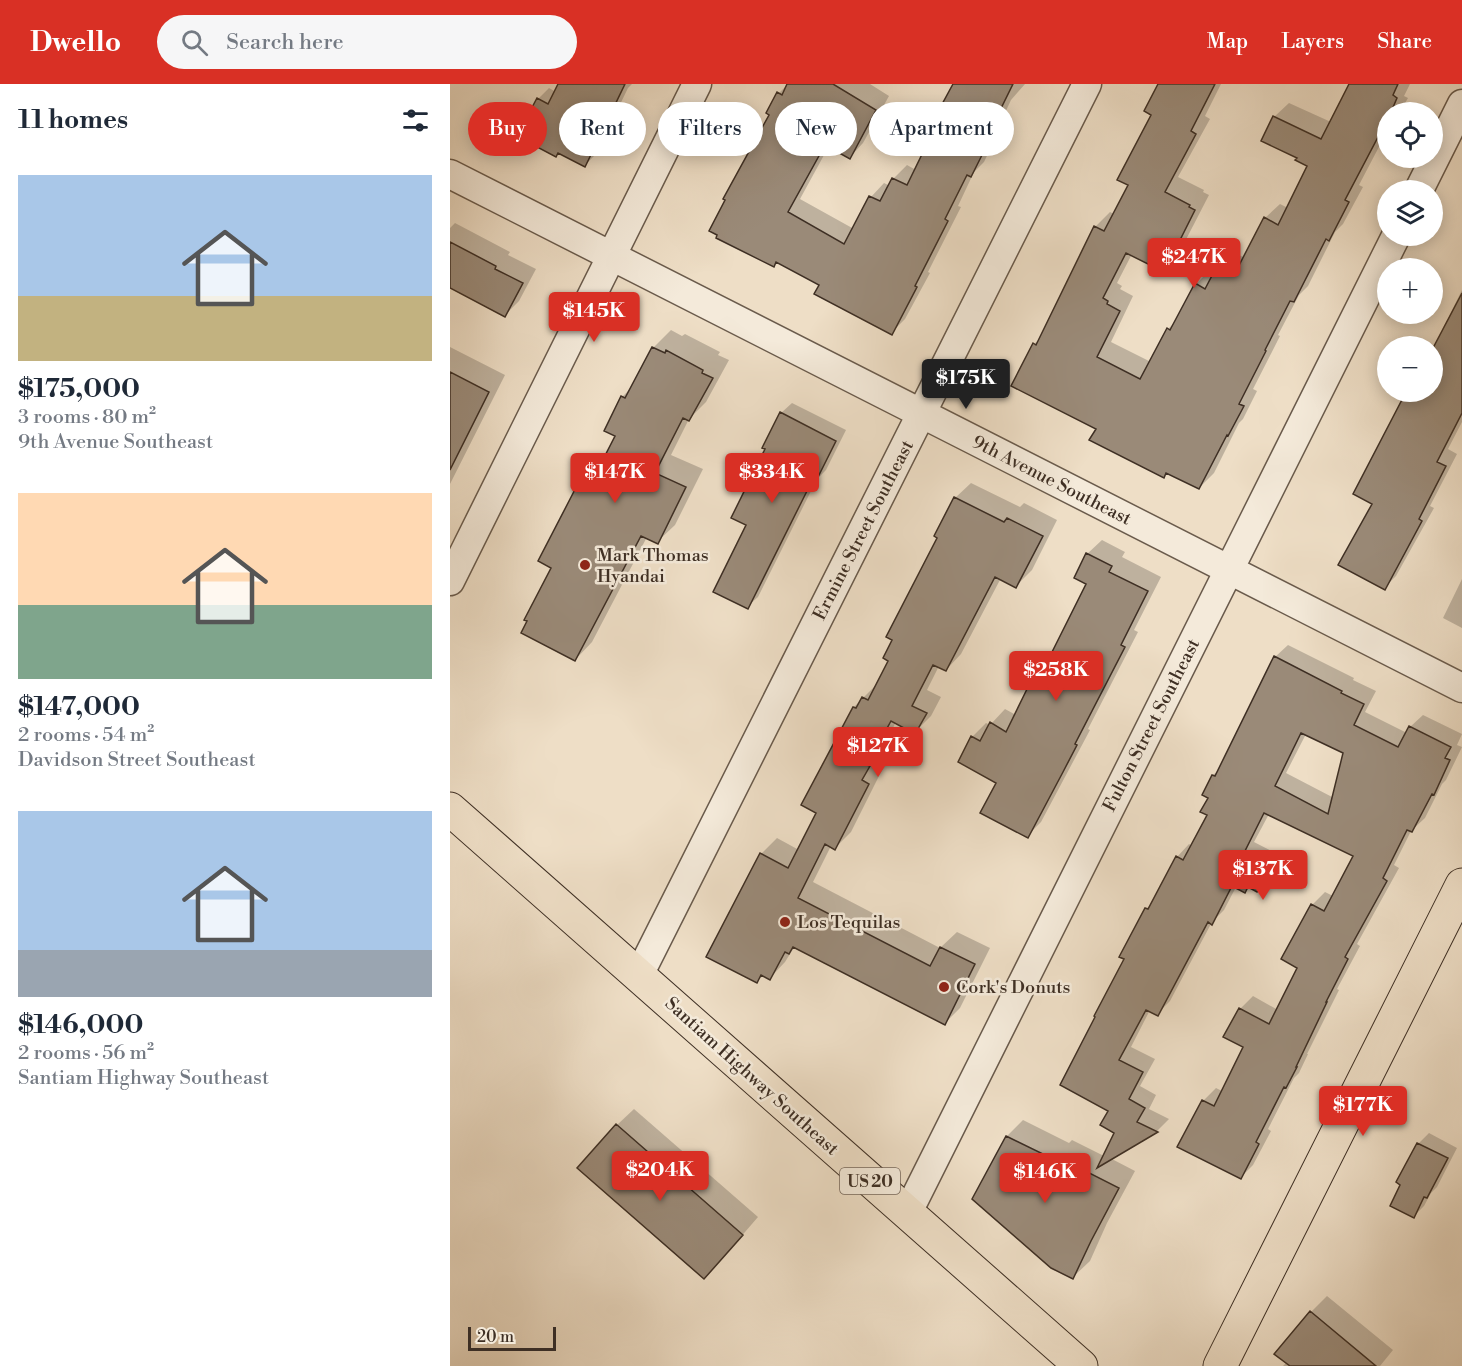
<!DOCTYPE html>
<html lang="en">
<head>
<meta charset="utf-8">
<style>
  body { margin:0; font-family:"Libre Bodoni",serif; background:#f6f6f7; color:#1f2937; height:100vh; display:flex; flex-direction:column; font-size:22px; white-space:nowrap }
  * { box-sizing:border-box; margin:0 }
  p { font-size:20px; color:#747a83 }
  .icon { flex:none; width:33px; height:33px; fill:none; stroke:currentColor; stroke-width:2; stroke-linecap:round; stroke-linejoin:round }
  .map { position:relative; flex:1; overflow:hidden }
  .details { display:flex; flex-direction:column; background:#fff; width:450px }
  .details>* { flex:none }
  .banner { position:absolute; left:18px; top:18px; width:570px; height:54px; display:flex; gap:12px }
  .controls { position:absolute; left:927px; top:18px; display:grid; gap:12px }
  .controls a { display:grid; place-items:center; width:66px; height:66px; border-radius:50%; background:#fff; box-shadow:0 3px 15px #0003; font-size:30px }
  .scale { position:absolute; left:18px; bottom:15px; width:88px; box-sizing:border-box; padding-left:6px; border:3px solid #3e2f24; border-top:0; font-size:16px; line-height:21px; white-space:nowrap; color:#3e2f24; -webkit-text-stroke:4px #f4eada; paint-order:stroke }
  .price { position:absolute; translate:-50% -51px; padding:0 14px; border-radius:6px; background:#d93025; color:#fff; font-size:20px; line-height:39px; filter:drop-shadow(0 2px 3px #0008) }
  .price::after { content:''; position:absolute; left:50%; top:36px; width:18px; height:14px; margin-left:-9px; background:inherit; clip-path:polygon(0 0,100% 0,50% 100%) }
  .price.on { background:#222; color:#fff }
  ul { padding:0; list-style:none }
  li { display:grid; align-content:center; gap:12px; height:318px; padding:0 18px }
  li span { display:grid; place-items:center; height:186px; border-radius:0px; color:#555 }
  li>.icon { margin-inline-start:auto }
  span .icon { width:108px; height:108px; fill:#fffc; stroke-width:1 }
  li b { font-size:26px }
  h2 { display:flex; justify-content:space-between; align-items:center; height:72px; padding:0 18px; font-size:26px }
  .pill { padding:0 21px; border-radius:27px; background:#fff; box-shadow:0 3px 15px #0003; font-size:21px; line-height:54px }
  .pill.on { background:#d93025; color:#fff }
  header { display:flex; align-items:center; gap:36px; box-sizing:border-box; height:84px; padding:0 30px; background:#d93025; color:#fff }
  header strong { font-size:28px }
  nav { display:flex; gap:33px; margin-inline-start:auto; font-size:21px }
  .search { width:420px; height:54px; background:#f6f6f7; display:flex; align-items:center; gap:15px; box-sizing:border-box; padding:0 21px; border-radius:33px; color:#747a83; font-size:22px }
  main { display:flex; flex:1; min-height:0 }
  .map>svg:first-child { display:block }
  .shadow { fill:#0003; fill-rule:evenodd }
  .building { fill:#9a8a78; stroke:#3e2f24; stroke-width:1.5; fill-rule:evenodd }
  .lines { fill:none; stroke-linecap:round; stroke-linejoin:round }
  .minor-casing { stroke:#6a5b4c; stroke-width:31 }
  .major-casing { stroke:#3e2f24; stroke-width:35 }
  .minor { stroke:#f4eada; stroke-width:28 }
  .major { stroke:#eedec6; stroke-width:33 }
  .poi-dot { fill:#8f2418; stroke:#f4eada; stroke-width:2 }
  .labels { text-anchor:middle; stroke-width:5; stroke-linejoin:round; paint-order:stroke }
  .shield { fill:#f4eada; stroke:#75675b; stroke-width:1.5 }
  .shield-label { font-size:16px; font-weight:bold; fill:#3e2f24 }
  .street-label { font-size:18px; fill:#3e2f24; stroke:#f4eada }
  .poi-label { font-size:18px; fill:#3e2f24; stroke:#f4eada; text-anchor:start }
</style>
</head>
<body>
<header>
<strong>Dwello</strong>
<div class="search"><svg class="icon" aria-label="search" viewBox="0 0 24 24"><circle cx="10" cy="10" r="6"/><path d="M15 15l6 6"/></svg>Search here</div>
<nav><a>Map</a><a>Layers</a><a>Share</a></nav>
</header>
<main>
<section class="details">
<h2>11 homes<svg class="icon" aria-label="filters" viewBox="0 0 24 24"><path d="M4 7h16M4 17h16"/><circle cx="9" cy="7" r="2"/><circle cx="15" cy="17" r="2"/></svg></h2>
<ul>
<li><span style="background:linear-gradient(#a9c7e8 65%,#c2b280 0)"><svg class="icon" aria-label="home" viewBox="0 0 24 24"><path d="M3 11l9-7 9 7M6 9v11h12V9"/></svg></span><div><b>$175,000</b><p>3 rooms · 80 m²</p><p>9th Avenue Southeast</p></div></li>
<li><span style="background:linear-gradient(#ffd9b3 60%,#7fa58c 0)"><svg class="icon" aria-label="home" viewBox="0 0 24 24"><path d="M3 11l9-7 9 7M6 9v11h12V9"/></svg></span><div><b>$147,000</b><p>2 rooms · 54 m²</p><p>Davidson Street Southeast</p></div></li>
<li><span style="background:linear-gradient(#a9c7e8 75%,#9aa5b1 0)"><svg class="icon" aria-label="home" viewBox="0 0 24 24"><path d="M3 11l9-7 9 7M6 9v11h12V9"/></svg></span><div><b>$146,000</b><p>2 rooms · 56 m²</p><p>Santiam Highway Southeast</p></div></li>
</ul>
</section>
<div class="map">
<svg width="1012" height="1282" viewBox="0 0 1012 1282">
  <rect width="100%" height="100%" fill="#eedec6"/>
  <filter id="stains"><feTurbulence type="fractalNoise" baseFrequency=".00333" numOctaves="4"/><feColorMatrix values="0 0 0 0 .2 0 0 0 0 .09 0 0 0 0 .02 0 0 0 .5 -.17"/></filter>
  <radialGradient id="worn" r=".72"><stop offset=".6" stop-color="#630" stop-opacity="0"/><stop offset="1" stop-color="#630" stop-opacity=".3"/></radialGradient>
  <!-- shadow -->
  <path class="shadow" d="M110,0H182L178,4L146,70L135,81L88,15L99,4L106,8Z
    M338,0H420L439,12L413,59L400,73L379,62L350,115L404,145L421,113L434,99L440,102L443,95L457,81L466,86L505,0H575L561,16L546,48L548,49L534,78L524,88L508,122L511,123L478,188L480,189L455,235L441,249L371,200L328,177L323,182L321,30L329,9Z
    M710,0H771L755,32L760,35L728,93L754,106L753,108L759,111L728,171L713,186L682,170L667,199L672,202L670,205L683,212L661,258L701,278L718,245L728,235L746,200L761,185L765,188L768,182L783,168L795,174L815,134L830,120L838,124L859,82L849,73L824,33L839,19L881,38L900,0H960L954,12L958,14L950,28H938V52L931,59L909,101L913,103L893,140L885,148L858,202L849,211L828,251L830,252L803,305L807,307L793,335L789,339L764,389L749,404L717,388L713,392L648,344L584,260L592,253L645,143L660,128L664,130L680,100L703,30Z
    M5,139L60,168L58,171L86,185L69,217L55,231L0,203V144Z
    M1012,206V338L998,365L1007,370L980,422L984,424L946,492L934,504L924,419L905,410L957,308H982L994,247L992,246Z
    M221,246L232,252L235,250L270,268L268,271L279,276L256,318L239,335L221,371L253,385L225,441L207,458L197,453L142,558L125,576L103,483L135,391L152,374L155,375L167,352L156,346L172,313L183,302L203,264Z
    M0,263L55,291L0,400Z
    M342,319L396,346L376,386L367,395L308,513L297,523L298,441L331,329Z
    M521,399L570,423L574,419L607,436L582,486L566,502L551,494L511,570L496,586L489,582L477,606L491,613L481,632L465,648L446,638L432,665L434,666L427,680L433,684L401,748L385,764L381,762L363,798L490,864L507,848L540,864L510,924L495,939L345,862L335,878L320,894L314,891L307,897L311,770L327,754L349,766L368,728L404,623L429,598L440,576L505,414Z
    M652,456L675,468L672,473L711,493L684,546L688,548L638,645L640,646L591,738L577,752L522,653L536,639L540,641L555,625L566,631L581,602L591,591L638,499L637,470Z
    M1012,495V544L993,534Z
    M838,561L904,594L903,596L926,607L915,628L957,649L960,643L973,631L1012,650L1007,661L1012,663L996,696L992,700L975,734L961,747L944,781L949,784L907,860L910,862L887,905L889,906L857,970H858L849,989L844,994L818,1045L821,1047L803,1081L791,1093L753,1017L766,1004L772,1007L795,962L790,925L803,912L828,926L849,883L833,875L862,821L875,808L883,812L905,772L819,730L804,758L831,772L819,794L807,806L799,802L794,807L786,803L774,826L762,838L720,917L707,930L700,926L681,963L705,975L690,1002L706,1011L699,1025L719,1035L707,1047L660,1074L685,1087L657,1139L640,1177L623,1193L557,1052L573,1036L619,1059L622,1056L654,1072L666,1048L660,1026L676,875L696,825L704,818L727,773L739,760L742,762L759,730L763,691L771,684L825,573ZM856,650L895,668L884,714L836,689Z
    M184,1025L308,1133L270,1177L130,1084L167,1041Z
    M979,1049L1007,1064L987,1103L981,1109L974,1122L964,1132L952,1100L948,1098L969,1059Z
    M877,1212L943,1266L930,1282H833L837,1278L861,1228Z"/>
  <!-- building -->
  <path class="building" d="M108,0H175L135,83L108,69L106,73L70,54L71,51L68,50L87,14L98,20Z
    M337,0H383L426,26L400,75L375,61L338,128L394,160L419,112L430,117L442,94L457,101L476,62L471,59L503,0H563L533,61L536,63L521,93L517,91L495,135L498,137L465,202L467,203L442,251L364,210L369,201L326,178L324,183L266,154L267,151L259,147L275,116L273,115L319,31L316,29L327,8L332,11Z
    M708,0H765L741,47L746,50L715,108L740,121L739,123L745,126L714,188L676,169L653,214L658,217L657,220L670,227L647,273L690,295L717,244L720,246L745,199L755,205L767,182L784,191L814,133L828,141L857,82L845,76L847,74L811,57L823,32L871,55L899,0H948L943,11L947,14L941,28H938V34L895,116L899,118L879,157L876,155L844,218L840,217L815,266L816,267L789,320L794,322L778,352L777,351L749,405L716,389L714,394L639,356L646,345L561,302L583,259L586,261L644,142L654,147L678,101L667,96L701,31L694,27Z
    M0,158L46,182L45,185L73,199L55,233L0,204Z
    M1012,209V329L987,378L996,382L969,435L972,437L935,506L888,481L922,420L903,410L956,308H982V266Z
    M202,263L215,269L216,266L253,286L252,289L263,294L239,337L233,334L205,389L236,403L208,460L191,452L125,577L71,549L77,537L74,536L101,484L88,477L133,390L143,395L165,352L154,347L171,312L175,314Z
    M0,288L39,308L0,386Z
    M330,328L386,357L365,399L362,397L298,525L263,508L296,441L281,434L315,365L312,364Z
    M504,413L554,438L557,434L593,452L566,504L545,493L496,587L483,581L462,622L477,629L465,650L441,637L417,681L420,682L412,696L419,700L385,766L375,760L348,814L480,882L490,863L525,880L495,941L343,863L339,870L335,868L320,896L311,891L307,899L256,873L310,769L338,784L366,729L351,721L403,623L406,624L412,613L418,616L438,577L433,574L442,556L436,553L487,454L484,452Z
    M636,469L662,482L659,488L698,507L671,561L675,563L625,660L627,661L613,688L578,754L530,729L546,699L508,678L521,652L530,657L540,638L556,648L579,601L584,604L636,500L624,494Z
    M824,572L892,607L891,609L914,620L904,641L948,663L959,642L1001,663L995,674L1000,676L984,711L982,710L962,748L957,746L933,794L937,797L895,873L898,875L876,918H877L846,983H847L836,1004L834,1003L806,1058L809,1060L791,1095L727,1063L752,1016L764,1022L793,963L773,953L789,924L819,940L847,884L831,875L861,820L874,827L903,772L814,729L793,771L819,785L807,808L798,803L795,809L782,802L762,841L758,838L708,932L696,926L669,976L693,988L679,1015L695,1024L687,1038L708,1048L647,1084L664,1049L650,1041L658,1027L610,1001L645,933L644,932L674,875L669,873L695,824L698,825L726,772L733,776L757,731L750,728L758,714L752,711L762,691L765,692ZM851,649L893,669L878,730L825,702Z
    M166,1040L293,1151L254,1195L127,1084Z
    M556,1052L603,1075L604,1071L669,1104L641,1157L623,1195L601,1184L522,1115Z
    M967,1059L998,1074L977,1114L974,1113L964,1134L940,1122L950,1101L946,1098Z
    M860,1227L926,1282H840L824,1270Z"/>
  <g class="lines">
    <defs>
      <path id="minor" d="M0,90L1012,604
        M969,106L1012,20
        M0,497L247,0
        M189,891L637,0
        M457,1130L946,152"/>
      <path id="major" d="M0,725L631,1282
        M770,1282L1012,801"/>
    </defs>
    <!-- minor casing -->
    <use href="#minor" class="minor-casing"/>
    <!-- major casing -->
    <use href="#major" class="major-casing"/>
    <!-- minor -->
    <use href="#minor" class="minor"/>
    <!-- major -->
    <use href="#major" class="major"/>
  </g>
  <!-- markers -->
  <g class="poi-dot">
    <circle cx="135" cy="481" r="6"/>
    <circle cx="335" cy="838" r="6"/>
    <circle cx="494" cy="903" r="6"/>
  </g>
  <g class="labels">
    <!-- shield labels -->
    <rect class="shield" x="390" y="1084" width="60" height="26" rx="4.5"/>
    <g class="shield-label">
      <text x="420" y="1103">US 20</text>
    </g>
    <!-- street labels -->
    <g class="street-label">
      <text transform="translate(602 396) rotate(27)" y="6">9th Avenue Southeast</text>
      <text transform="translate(413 446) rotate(-63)" y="6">Ermine Street Southeast</text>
      <text transform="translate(701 641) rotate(-63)" y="6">Fulton Street Southeast</text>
      <text transform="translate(302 992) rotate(42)" y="6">Santiam Highway Southeast</text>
    </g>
    <!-- poi labels -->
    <g class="poi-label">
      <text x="147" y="477">Mark Thomas<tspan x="147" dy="21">Hyandai</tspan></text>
      <text x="347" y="844">Los Tequilas</text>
      <text x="506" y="909">Cork's Donuts</text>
    </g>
  </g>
  <rect width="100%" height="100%" filter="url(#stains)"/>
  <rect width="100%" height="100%" fill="url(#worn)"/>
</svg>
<div class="controls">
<a><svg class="icon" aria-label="locate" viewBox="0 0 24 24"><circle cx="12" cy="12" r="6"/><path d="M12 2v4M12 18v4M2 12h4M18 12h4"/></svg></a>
<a><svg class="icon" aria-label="layers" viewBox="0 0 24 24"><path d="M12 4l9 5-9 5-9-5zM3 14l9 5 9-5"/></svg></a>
<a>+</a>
<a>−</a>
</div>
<div class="scale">20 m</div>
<b class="price" style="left:744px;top:205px">$247K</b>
<b class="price" style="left:144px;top:259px">$145K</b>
<b class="price on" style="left:516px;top:326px">$175K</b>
<b class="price" style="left:165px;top:420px">$147K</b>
<b class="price" style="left:322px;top:420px">$334K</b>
<b class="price" style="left:606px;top:618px">$258K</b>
<b class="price" style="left:428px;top:694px">$127K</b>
<b class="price" style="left:813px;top:817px">$137K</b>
<b class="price" style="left:913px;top:1053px">$177K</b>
<b class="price" style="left:210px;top:1118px">$204K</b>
<b class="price" style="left:595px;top:1120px">$146K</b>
<div class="banner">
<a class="pill on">Buy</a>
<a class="pill">Rent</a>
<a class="pill">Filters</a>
<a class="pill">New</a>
<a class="pill">Apartment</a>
</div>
</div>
</main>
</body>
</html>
